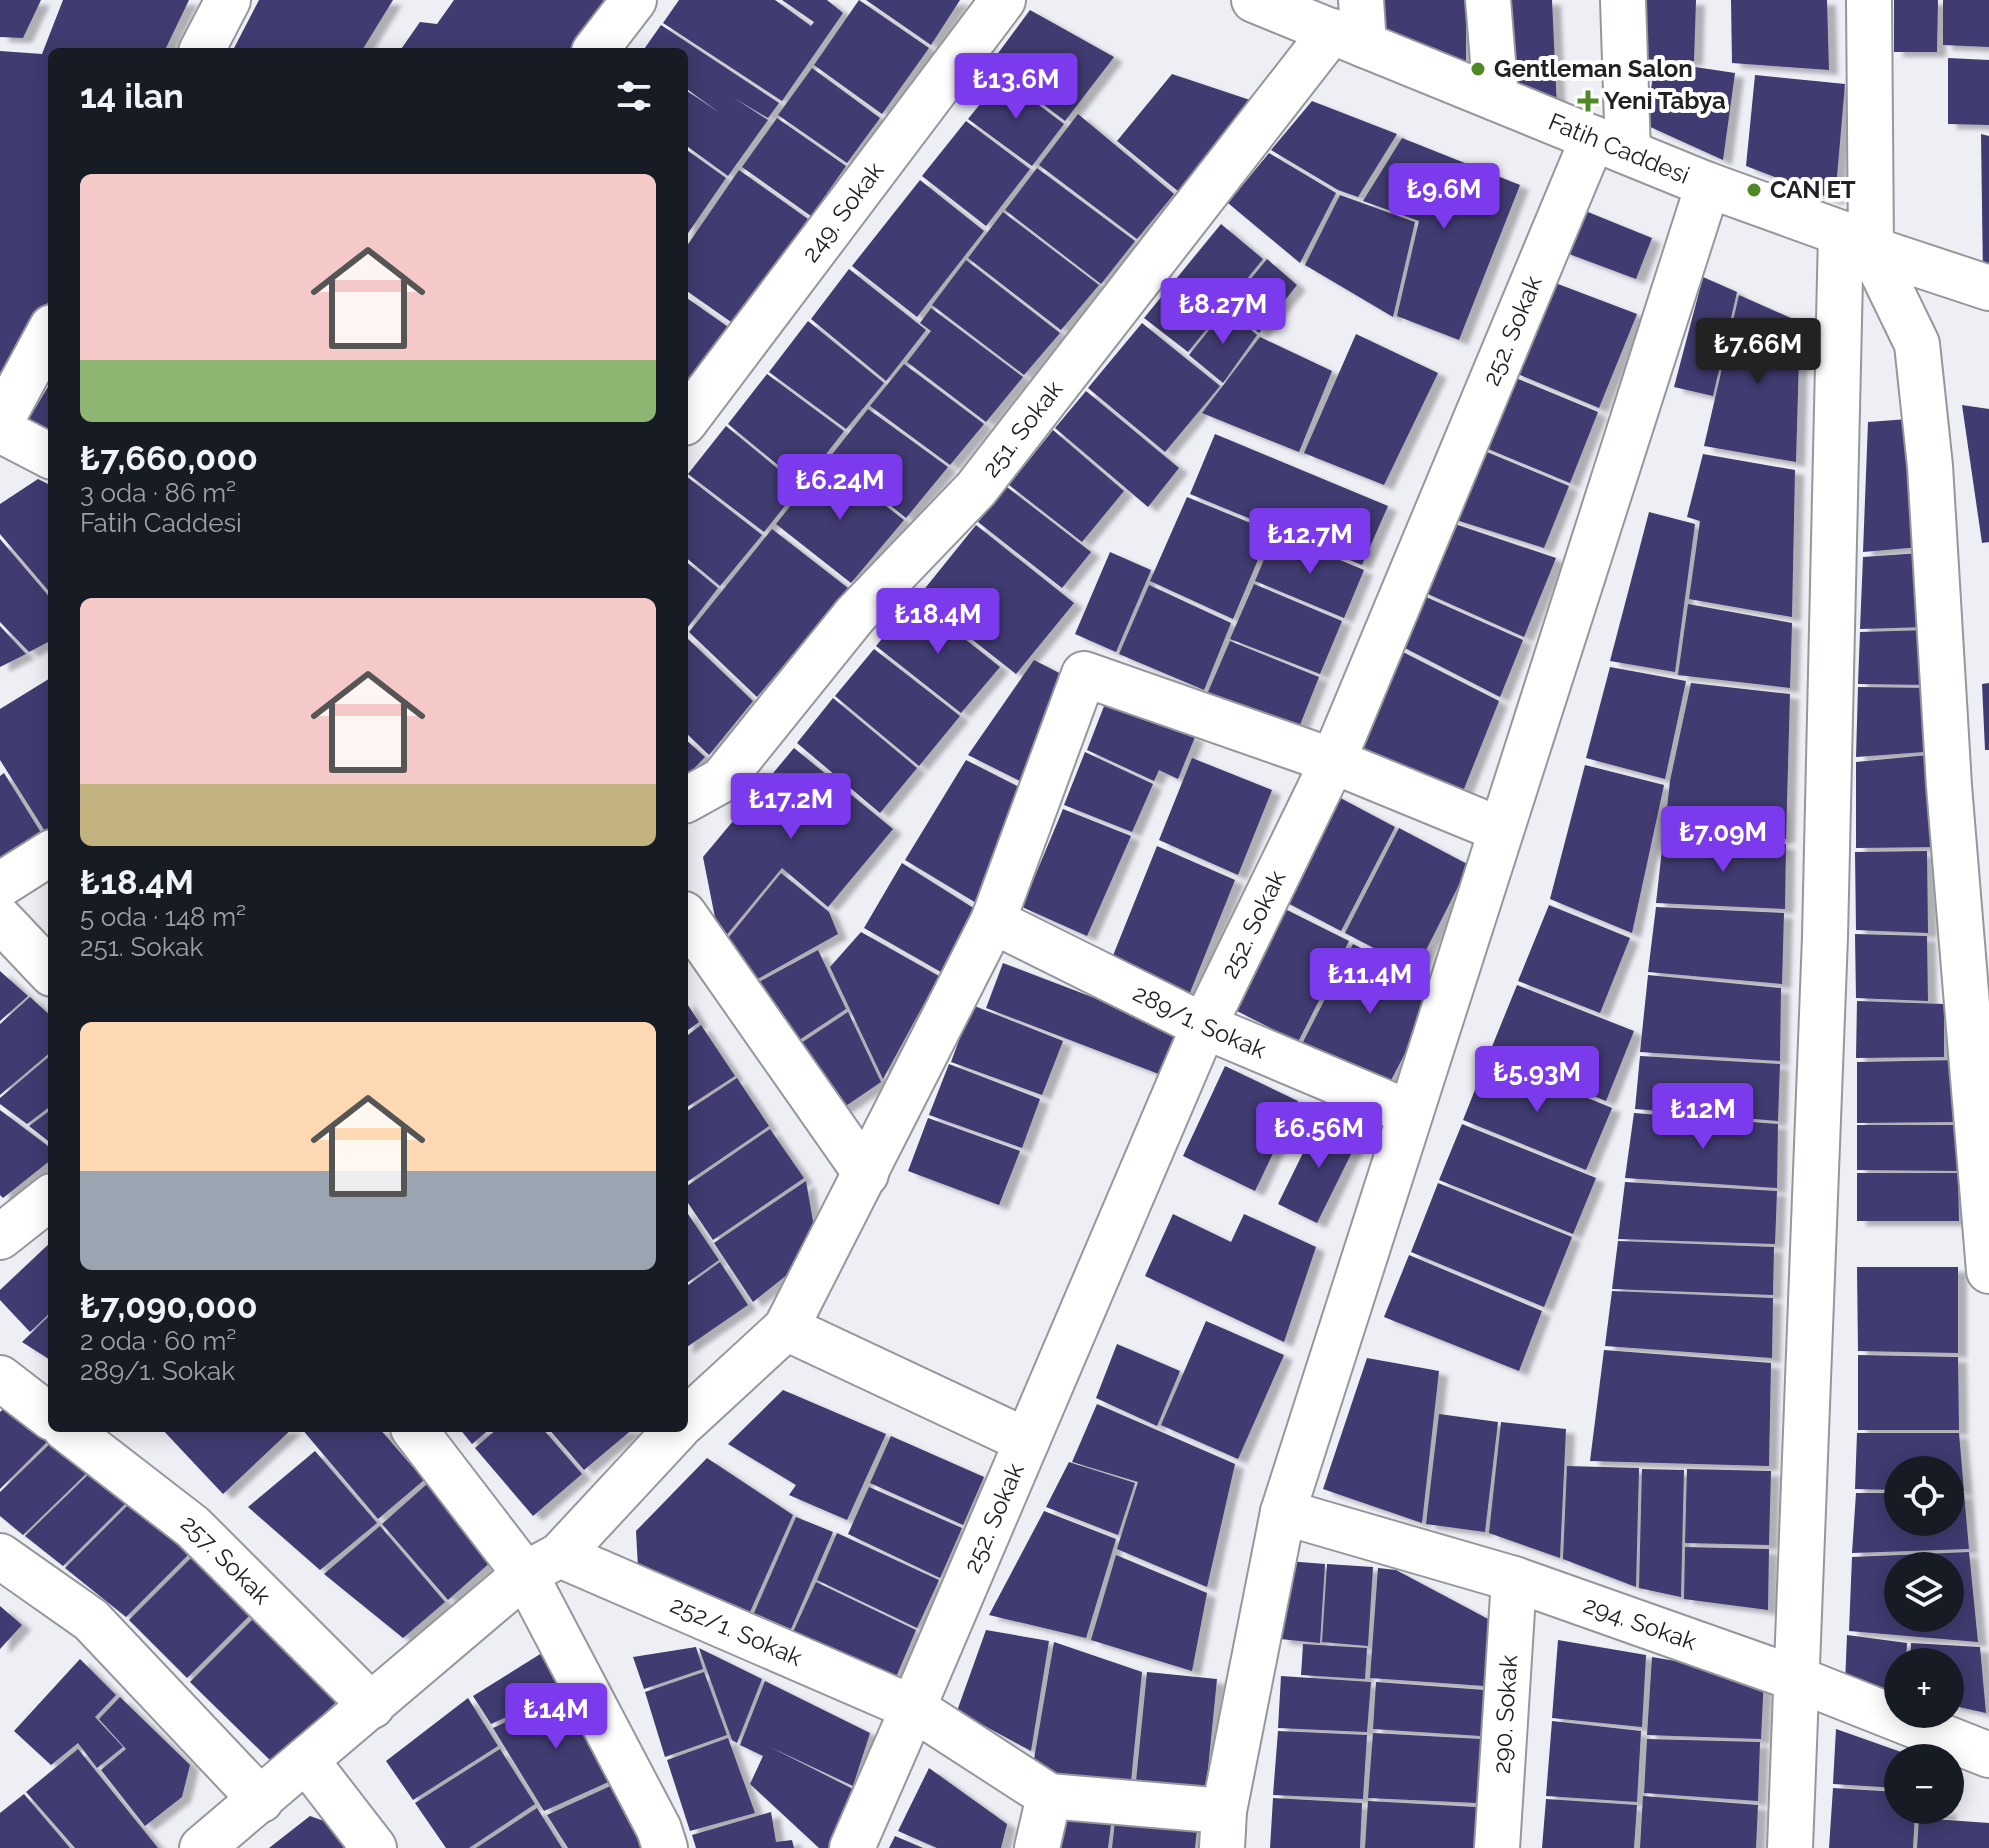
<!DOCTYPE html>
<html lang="tr">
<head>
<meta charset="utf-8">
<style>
  body { margin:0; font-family:Raleway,sans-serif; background:#242831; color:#f1f3f6; height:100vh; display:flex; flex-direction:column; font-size:30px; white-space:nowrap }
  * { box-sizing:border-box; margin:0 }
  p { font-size:26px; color:#9ea1a6 }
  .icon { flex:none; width:44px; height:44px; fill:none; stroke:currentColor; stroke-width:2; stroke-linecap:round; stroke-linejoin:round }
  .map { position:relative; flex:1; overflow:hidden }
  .drawer { position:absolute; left:48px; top:48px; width:640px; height:1384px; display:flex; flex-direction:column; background:#171b24; border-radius:12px; box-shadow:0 4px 20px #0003 }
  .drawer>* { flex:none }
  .buttons { position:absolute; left:1884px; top:1456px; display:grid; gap:16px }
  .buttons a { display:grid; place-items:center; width:80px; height:80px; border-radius:50%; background:#171b24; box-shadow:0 4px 20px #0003; font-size:40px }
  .price { position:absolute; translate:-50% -68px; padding:0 18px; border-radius:8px; background:#7c3aed; color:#fff; font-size:26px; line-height:52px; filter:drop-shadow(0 2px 4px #0008) }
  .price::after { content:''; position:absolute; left:50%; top:48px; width:24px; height:18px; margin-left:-12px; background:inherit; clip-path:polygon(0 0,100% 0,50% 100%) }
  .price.active { background:#222; color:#fff }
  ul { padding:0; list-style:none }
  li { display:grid; align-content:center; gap:16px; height:424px; padding:0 32px }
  li span { display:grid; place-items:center; height:248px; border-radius:12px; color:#555 }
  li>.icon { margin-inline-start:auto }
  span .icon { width:144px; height:144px; fill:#fffc; stroke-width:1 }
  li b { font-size:34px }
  h2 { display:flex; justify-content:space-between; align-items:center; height:96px; padding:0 32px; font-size:34px }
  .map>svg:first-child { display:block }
  .building { fill:#3f3b6f; fill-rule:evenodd; filter:url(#shadow) }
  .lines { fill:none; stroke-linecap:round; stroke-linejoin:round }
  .minor-casing { stroke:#96969d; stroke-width:48 }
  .secondary-casing { stroke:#96969d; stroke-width:48 }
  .minor { stroke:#fff; stroke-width:44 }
  .secondary { stroke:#fff; stroke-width:44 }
  .poi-dot { fill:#4f8926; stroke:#fff; stroke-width:3 }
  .labels { text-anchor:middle; stroke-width:8; stroke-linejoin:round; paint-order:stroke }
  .poi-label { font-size:24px; font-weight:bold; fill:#222224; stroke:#fff; text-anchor:start }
  .street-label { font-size:24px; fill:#222224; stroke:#fff }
</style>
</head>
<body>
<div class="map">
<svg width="1989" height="1848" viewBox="0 0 1989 1848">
  <defs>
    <filter id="shadow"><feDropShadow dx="9" dy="5" stdDeviation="2" flood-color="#0004"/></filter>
  </defs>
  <rect width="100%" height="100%" fill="#eeeef5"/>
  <!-- building -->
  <path class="building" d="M0,0H41L23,38L0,37Z
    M63,0H189L164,52H52V296L0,377V51L42,54Z
    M259,0H393L361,52H232Z
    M454,0H604L568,52H399L420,22L437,24Z
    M679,0H775L811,26L814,22L782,0H827L843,13L782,101L663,23Z
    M859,0L929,48L882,114L814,65Z
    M866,0H960L931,45Z
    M1369,0H1466V62L1369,22Z
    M1496,0H1552L1557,108L1501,95Z
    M1644,0H1696L1694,61L1641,59Z
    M1731,0H1827L1829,70L1732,63Z
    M1894,0H1938L1937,52H1894Z
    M1943,0H1989V47L1943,45Z
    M1030,10L1114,57L1065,121L990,64Z
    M661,25L779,103L768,118L734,98L768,120L728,176L684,144V89L720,113L684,87V52H642Z
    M1948,58L1989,60V125L1948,124Z
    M1655,61L1735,73L1723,160L1646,125Z
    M812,68L880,118L847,163L778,115Z
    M1172,74L1253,101L1179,192L1117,141Z
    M1755,75L1845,84L1835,200L1746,166Z
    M1002,77L1064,124L1032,166L968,119Z
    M1312,101L1397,134L1358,197L1338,190L1271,150Z
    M1078,114L1174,194L1137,239L1039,165Z
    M777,118L846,166L811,216L742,167Z
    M966,121L1030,169L986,226L922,176Z
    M1981,134L1989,136V278H1983Z
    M1402,138L1520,185L1459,340L1397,316L1419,221L1363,201Z
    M684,148L726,178L684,239Z
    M1269,153L1336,193L1300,263L1228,203Z
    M1037,168L1135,241L1101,284L1005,210Z
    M739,170L808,219L734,324L684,289V250Z
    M920,180L984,231L917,317L852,266Z
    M1340,195L1415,222L1393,317L1305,265Z
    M1578,208L1652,238L1636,279L1561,251Z
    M1003,212L1099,285L1061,330L968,258Z
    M1221,224L1263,259L1188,352L1144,318Z
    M1267,259L1297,285L1259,333L1228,307Z
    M966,260L1060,333L1024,375L932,305Z
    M849,269L926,330L886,381L811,319Z
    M1703,277L1737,292L1713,396L1674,387Z
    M1550,281L1637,314L1599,408L1513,372Z
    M1739,295L1800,322L1796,462L1704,446Z
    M684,296L731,329L684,397Z
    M931,308L1023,377L986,422L907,362L931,331L920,323Z
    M1226,309L1257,335L1223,383L1189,355Z
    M808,321L884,383L846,429L769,372Z
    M1142,323L1220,386L1165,452L1088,388Z
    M1356,334L1438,373L1384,485L1304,453Z
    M1260,337L1332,371L1299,452L1202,413Z
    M904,364L984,424L950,465L870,406Z
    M1504,373L1598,412L1570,483L1476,444Z
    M767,374L844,431L802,485L728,424Z
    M52,380V442L24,427Z
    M1086,391L1179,468L1148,507L1055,428Z
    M1962,405L1989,409V542L1982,543Z
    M868,409L948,467L906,518L830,457Z
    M1908,419L1920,547L1863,552L1868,422Z
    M726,426L800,487L764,532L688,474Z
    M1053,430L1124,491L1082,542L1009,485Z
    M1215,434L1388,506L1362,565L1190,494Z
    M1475,447L1569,486L1544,548L1447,517Z
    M1703,454L1795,470L1792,617L1689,599L1700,521L1687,517Z
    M827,460L904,520L851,583L776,524Z
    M686,476L762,535L720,586L684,556Z
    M38,479L52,486V595L0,534V504Z
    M1007,487L1091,552L1062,588L978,522Z
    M1187,497L1270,531L1233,619L1150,581Z
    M1649,512L1695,524L1675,672L1610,661Z
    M1446,521L1556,558L1524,637L1419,590Z
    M976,525L1074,603L1016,674L918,597Z
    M772,529L848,588L757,697L689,632Z
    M1275,533L1364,570L1344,618L1255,581Z
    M0,539L52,600V640L29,652L0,622Z
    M1110,552L1151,570L1116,652L1075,634Z
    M1920,553L1927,627L1860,629L1863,557Z
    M684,560L718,588L684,632Z
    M1254,584L1342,621L1320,674L1230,639Z
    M1149,585L1231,623L1204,690L1119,654Z
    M1417,593L1523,640L1500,697L1397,644Z
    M915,599L1000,667L961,713L876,646Z
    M1688,604L1792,623L1790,688L1678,675Z
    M0,626L26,654L0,667Z
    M1927,630L1932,685L1858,684L1860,632Z
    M686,637L753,701L709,755L684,731Z
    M1230,641L1319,677L1298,730L1208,692Z
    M1395,648L1499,701L1456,809L1343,755Z
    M874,649L960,716L919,766L835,696Z
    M1034,660L1067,677L1024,783L968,755Z
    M1610,667L1686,681L1665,779L1586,758Z
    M52,677V833L48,836L0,760V709Z
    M1691,683L1790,694L1786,839L1664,834L1670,781Z
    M1989,683V750H1985L1982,684Z
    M1858,687L1932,688L1938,751L1856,757Z
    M833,698L917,768L880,813L797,743Z
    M1106,701L1195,737L1178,779L1159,770L1154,781L1087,750Z
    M684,738L705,757L684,779Z
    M794,748L893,829L828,907L782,868L720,943L703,857Z
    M1085,752L1153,784L1132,832L1064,805Z
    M1938,754L1942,847L1856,848V762Z
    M1192,758L1272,790L1238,875L1159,840Z
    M966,760L1033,794L978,904L905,860Z
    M1585,765L1664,785L1632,933L1550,899Z
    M4,773L45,839L0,867V776Z
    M1331,793L1395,827L1341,931L1278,898Z
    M1063,809L1131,836L1087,936L1022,907Z
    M1399,828L1469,865L1416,970L1345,933Z
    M1663,840L1786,844L1785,909L1656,903Z
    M1157,846L1235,880L1189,995L1110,963Z
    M1927,851L1928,933L1856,930L1855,852Z
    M902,863L975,909L941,972L864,928Z
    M781,873L829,912L838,934L745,986L720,948Z
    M1275,904L1349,941L1298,1042L1237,1011Z
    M1549,905L1630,938L1600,1013L1518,981Z
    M1656,907L1784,913L1782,984L1648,972Z
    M861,932L939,976L883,1079L830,967Z
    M1855,934L1927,936L1928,1001L1856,998Z
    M1353,944L1439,988L1387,1088L1302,1044Z
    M818,950L846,1009L787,1048L746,989Z
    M1003,963L1181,1031L1164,1076L986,1008Z
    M0,971L28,996L0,1021Z
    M1648,975L1781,988L1780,1061L1640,1052Z
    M1517,985L1634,1031L1606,1101L1489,1054Z
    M30,997L52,1017V1051L0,1095V1024Z
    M684,999L699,1022L684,1033Z
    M1857,1001L1944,1004V1057L1856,1058Z
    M972,1005L1063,1041L1042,1095L951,1062Z
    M848,1012L881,1082L834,1114L789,1051Z
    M701,1025L735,1076L684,1109V1038Z
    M52,1054V1105L27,1124L0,1104V1098Z
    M1640,1056L1780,1064L1778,1121L1635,1109Z
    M1488,1057L1612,1108L1586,1170L1463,1120Z
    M1958,1060V1122L1857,1123V1062Z
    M949,1064L1040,1099L1022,1148L929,1115Z
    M1225,1066L1298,1101L1255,1191L1183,1156Z
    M737,1078L769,1126L684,1184V1113Z
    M52,1109V1144L29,1126Z
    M0,1110L52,1149V1159L3,1198L0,1195Z
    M1634,1113L1778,1124L1777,1188L1625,1178Z
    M1321,1116L1360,1136L1317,1223L1278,1204Z
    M928,1118L1020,1151L999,1205L908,1171Z
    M1462,1124L1596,1178L1573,1234L1439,1180Z
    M1857,1125H1958V1171L1857,1170Z
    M770,1129L804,1178L713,1240L684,1197V1188Z
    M1857,1173H1958L1959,1221H1857Z
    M806,1181L818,1250L753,1302L714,1243Z
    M1625,1182L1777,1191L1775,1244L1618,1239Z
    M1438,1183L1572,1237L1544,1307L1411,1252Z
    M684,1208L719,1260L684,1285Z
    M1173,1214L1231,1242L1244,1214L1316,1247L1284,1342L1145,1276Z
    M52,1241V1311L30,1332L0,1300V1290Z
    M1618,1241L1774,1247L1773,1295L1612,1289Z
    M1409,1255L1542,1311L1519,1371L1384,1317Z
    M720,1262L748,1305L684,1349V1288Z
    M1857,1267H1958V1353L1858,1351Z
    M1612,1291L1773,1298L1772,1358L1605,1346Z
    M52,1313V1361L22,1342Z
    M1206,1321L1284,1355L1238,1459L1161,1425Z
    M1117,1344L1180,1371L1157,1426L1096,1398Z
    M1604,1350L1771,1363L1769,1466L1590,1461Z
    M1858,1355L1958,1357L1959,1430H1858Z
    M1367,1358L1439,1371L1422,1523L1323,1489Z
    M783,1390L886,1434L847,1520L789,1495L796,1485L728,1444Z
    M11,1401L54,1435L0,1489V1412Z
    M1097,1404L1235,1464L1207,1587L1117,1549L1138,1482L1072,1462Z
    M1439,1414L1498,1422L1485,1532L1426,1524Z
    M1501,1422L1566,1429L1560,1558L1489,1533Z
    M161,1428H293L223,1494Z
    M301,1428H379L424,1480L378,1519Z
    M459,1428H491L472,1444Z
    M498,1428H542L582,1474L533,1516L475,1448Z
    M548,1428H634L584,1470Z
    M1857,1433H1959L1964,1491L1950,1490V1470H1898V1490L1855,1489Z
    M891,1436L984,1477L963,1525L870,1483Z
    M57,1437L93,1467L23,1535L0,1516V1492Z
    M315,1451L377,1523L320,1570L248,1507Z
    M707,1458L793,1515L750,1612L638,1568L636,1531Z
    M1069,1462L1135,1483L1118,1535L1046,1507Z
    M1567,1466L1639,1468L1636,1587L1563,1559Z
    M95,1468L131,1498L63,1566L25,1536Z
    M1642,1469L1684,1470L1681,1597L1639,1588Z
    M1687,1469L1771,1471L1769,1545L1685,1543Z
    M427,1484L493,1560L448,1600L382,1524Z
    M869,1487L962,1528L940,1578L848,1534Z
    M1856,1493H1898V1522H1950V1493H1964L1969,1549L1852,1553Z
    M133,1500L194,1549L126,1617L65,1568Z
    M1044,1511L1116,1539L1086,1638L989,1615Z
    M796,1517L833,1532L791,1629L754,1613Z
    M380,1526L445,1602L403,1638L324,1574Z
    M837,1533L939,1580L917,1628L817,1580Z
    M1685,1547L1769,1549L1768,1610L1684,1599Z
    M198,1551L256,1609L187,1678L129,1620Z
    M1969,1552L1978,1642L1849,1631L1852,1557ZM1898,1566H1950V1618H1898Z
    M1116,1555L1207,1593L1192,1671L1091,1640Z
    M1287,1561L1325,1564L1320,1643L1280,1639Z
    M1327,1564L1373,1567L1368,1646L1322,1642Z
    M1378,1568L1396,1570L1490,1620L1485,1686L1370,1678Z
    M816,1582L916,1630L896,1677L793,1632Z
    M0,1606L22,1625L0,1649Z
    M259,1613L343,1695L274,1764L190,1682Z
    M986,1630L1049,1641L1031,1751L957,1711Z
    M1847,1635L1907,1643L1906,1662H1898V1694L1845,1684Z
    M1558,1640L1646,1655L1642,1727L1552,1718Z
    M1054,1642L1142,1672L1131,1781L1032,1771Z
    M1911,1643L1980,1647L1986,1713L1950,1705V1662H1910Z
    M1303,1644L1367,1648L1365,1679L1301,1675Z
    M553,1646L573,1687L491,1724L473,1696Z
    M696,1647L703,1669L644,1689L633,1657Z
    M699,1648L762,1679L737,1743L732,1740Z
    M1652,1657L1764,1676L1761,1739L1647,1735Z
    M80,1659L116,1695L95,1717L123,1747L97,1768L78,1743L51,1765L14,1731Z
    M704,1672L727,1735L665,1757L645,1692Z
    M1147,1672L1217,1679L1206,1789L1136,1781Z
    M1281,1676L1371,1682L1367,1732L1278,1728Z
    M765,1681L870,1733L853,1786L768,1746L853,1789L834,1848H819L750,1784L763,1756L740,1745Z
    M1376,1682L1485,1690L1481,1736L1373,1729Z
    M575,1690L615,1779L544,1811L493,1728Z
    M120,1697L190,1765L182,1797L145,1826L101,1770L126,1749L99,1719Z
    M468,1698L498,1746L413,1800L386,1761Z
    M1552,1721L1641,1731L1637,1802L1546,1796Z
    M1836,1729L1918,1758H1898V1788L1833,1784Z
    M1278,1731L1367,1735L1363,1799L1273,1795Z
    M1373,1733L1481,1739L1477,1803L1368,1798Z
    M728,1738L755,1813L690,1831L667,1760Z
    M1647,1739L1760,1742L1758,1801L1644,1793Z
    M78,1749L158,1848H75L26,1792Z
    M500,1749L535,1804L469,1848H446L415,1803Z
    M929,1768L1007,1824L1001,1848H937L898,1831Z
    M617,1783L644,1848H568L547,1815Z
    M1833,1788L1898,1792V1810H1948L1947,1816L1915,1813L1913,1848H1829Z
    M24,1794L70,1848H0V1813Z
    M1643,1796L1758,1805L1756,1848H1640Z
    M1273,1798L1362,1803L1360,1848H1270Z
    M1546,1799L1637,1805L1634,1848H1542Z
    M1368,1801L1477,1807L1474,1848H1365Z
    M1062,1804L1113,1809L1108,1848H1054Z
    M537,1808L562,1848H476Z
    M771,1812L776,1842L792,1840L794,1848H696L692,1835Z
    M1116,1812L1198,1820L1195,1848H1112Z
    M310,1816L335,1825L353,1848H269Z
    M1919,1818L1989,1823V1848H1917Z
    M895,1836L923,1848H889Z"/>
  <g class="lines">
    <defs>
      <g id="minor">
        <path d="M1361,0L1364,45"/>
        <path d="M1488,0L1496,98"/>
        <path d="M1623,0L1628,152"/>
        <path d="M1869,0L1871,249L1917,344L1930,466L1949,786L1989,1271"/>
        <path d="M201,52L228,0"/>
        <path d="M594,52L634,0"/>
        <path d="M0,423L52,327"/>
        <path id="s1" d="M684,423L1003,0"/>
        <path d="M0,430L52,457"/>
        <path id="s2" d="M684,801L722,780L855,615L976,489L1332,31"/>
        <path d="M0,885L52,852"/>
        <path d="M684,914L866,1174"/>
        <path d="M0,919L52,974"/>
        <path id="s3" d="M993,921L1204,1026L1410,1113"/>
        <path d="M0,1237L52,1196"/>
        <path d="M786,1328L1027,1441"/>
        <path d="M0,1378L52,1418"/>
        <path d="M684,1422L786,1328L993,921L1084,674L1333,761L1501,830"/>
        <path id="s4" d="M65,1428L193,1527L372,1706"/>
        <path d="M413,1428L525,1574L659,1829L665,1848"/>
        <path id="s5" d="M1283,1512L1514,1579L1797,1679L1989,1755"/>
        <path id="s6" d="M560,1555L913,1708L852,1848"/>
        <path d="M0,1556L91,1620L261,1800"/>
        <path d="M306,1760L374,1848"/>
        <path id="s7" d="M1224,1811L1049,1796L913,1708L1204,1026L1333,761L1593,138"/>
        <path d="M202,1848L525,1574L560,1555L678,1428"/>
        <path d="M1037,1848L1049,1796"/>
        <path d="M1222,1848L1224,1811L1283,1512L1708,185"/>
        <path id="s8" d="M1497,1848L1514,1579"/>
        <path d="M1790,1848L1825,937L1841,233"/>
      </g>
      <g id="secondary">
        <path id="s9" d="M1254,0L1708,185L1841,233L1871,249L1989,288"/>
      </g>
    </defs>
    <!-- minor casing -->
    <use href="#minor" class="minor-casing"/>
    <!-- secondary casing -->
    <use href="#secondary" class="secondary-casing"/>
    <!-- minor -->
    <use href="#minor" class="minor"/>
    <!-- secondary -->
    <use href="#secondary" class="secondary"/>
  </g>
  <!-- markers -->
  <g class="poi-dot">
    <circle cx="1478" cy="69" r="8"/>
    <path d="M1584 89h8v8h8v8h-8v8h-8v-8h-8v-8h8z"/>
    <circle cx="1754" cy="190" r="8"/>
  </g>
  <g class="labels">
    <!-- poi labels -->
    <g class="poi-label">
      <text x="1494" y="77">Gentleman Salon</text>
      <text x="1604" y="109">Yeni Tabya</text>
      <text x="1770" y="198">CAN ET</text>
    </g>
    <!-- street labels -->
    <g class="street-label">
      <text dy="8" stroke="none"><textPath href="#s9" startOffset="394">Fatih Caddesi</textPath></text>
      <text dy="8" stroke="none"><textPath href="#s1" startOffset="264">249. Sokak</textPath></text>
      <text dy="8" stroke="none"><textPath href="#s7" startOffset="1840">252. Sokak</textPath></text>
      <text dy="8" stroke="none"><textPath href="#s2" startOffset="506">251. Sokak</textPath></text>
      <text dy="8" stroke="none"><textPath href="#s7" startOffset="1192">252. Sokak</textPath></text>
      <text dy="8" stroke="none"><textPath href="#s3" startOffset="230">289/1. Sokak</textPath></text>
      <text dy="8" stroke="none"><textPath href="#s7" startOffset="544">252. Sokak</textPath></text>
      <text dy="8" stroke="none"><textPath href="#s4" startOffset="208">257. Sokak</textPath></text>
      <text dy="8" stroke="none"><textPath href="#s5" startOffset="374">294. Sokak</textPath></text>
      <text dy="8" stroke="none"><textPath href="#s6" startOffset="192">252/1. Sokak</textPath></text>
      <text dy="8" stroke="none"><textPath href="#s8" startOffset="134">290. Sokak</textPath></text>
    </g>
  </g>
</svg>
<div class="buttons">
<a><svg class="icon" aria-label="locate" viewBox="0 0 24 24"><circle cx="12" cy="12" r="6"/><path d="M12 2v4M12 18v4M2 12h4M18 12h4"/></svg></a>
<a><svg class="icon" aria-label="layers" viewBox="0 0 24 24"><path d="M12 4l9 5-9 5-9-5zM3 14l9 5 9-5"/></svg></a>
<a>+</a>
<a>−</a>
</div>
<b class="price" style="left:1016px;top:121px">₺13.6M</b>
<b class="price" style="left:1444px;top:231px">₺9.6M</b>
<b class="price" style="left:1223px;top:346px">₺8.27M</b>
<b class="price active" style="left:1758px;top:386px">₺7.66M</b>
<b class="price" style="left:840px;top:522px">₺6.24M</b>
<b class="price" style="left:1310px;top:576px">₺12.7M</b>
<b class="price" style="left:938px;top:656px">₺18.4M</b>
<b class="price" style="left:791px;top:841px">₺17.2M</b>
<b class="price" style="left:1723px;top:874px">₺7.09M</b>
<b class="price" style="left:1370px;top:1016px">₺11.4M</b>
<b class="price" style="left:1537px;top:1114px">₺5.93M</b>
<b class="price" style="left:1703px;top:1151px">₺12M</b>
<b class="price" style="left:1319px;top:1170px">₺6.56M</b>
<b class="price" style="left:556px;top:1751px">₺14M</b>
<section class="drawer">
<h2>14 ilan<svg class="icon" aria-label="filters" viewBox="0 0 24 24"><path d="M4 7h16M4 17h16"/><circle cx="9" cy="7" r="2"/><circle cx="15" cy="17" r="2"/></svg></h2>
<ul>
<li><span style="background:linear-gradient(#f6c9c9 75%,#8fb573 0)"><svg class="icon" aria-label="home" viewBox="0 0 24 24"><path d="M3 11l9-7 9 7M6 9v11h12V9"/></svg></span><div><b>₺7,660,000</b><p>3 oda · 86 m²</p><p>Fatih Caddesi</p></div></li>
<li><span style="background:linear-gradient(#f6c9c9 75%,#c2b280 0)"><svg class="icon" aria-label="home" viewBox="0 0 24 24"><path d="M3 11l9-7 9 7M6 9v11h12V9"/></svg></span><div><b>₺18.4M</b><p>5 oda · 148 m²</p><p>251. Sokak</p></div></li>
<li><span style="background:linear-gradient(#ffd9b3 60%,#9aa5b1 0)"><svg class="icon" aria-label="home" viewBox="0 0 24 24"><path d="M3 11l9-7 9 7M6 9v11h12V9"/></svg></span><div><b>₺7,090,000</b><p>2 oda · 60 m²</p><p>289/1. Sokak</p></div></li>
</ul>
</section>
</div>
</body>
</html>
